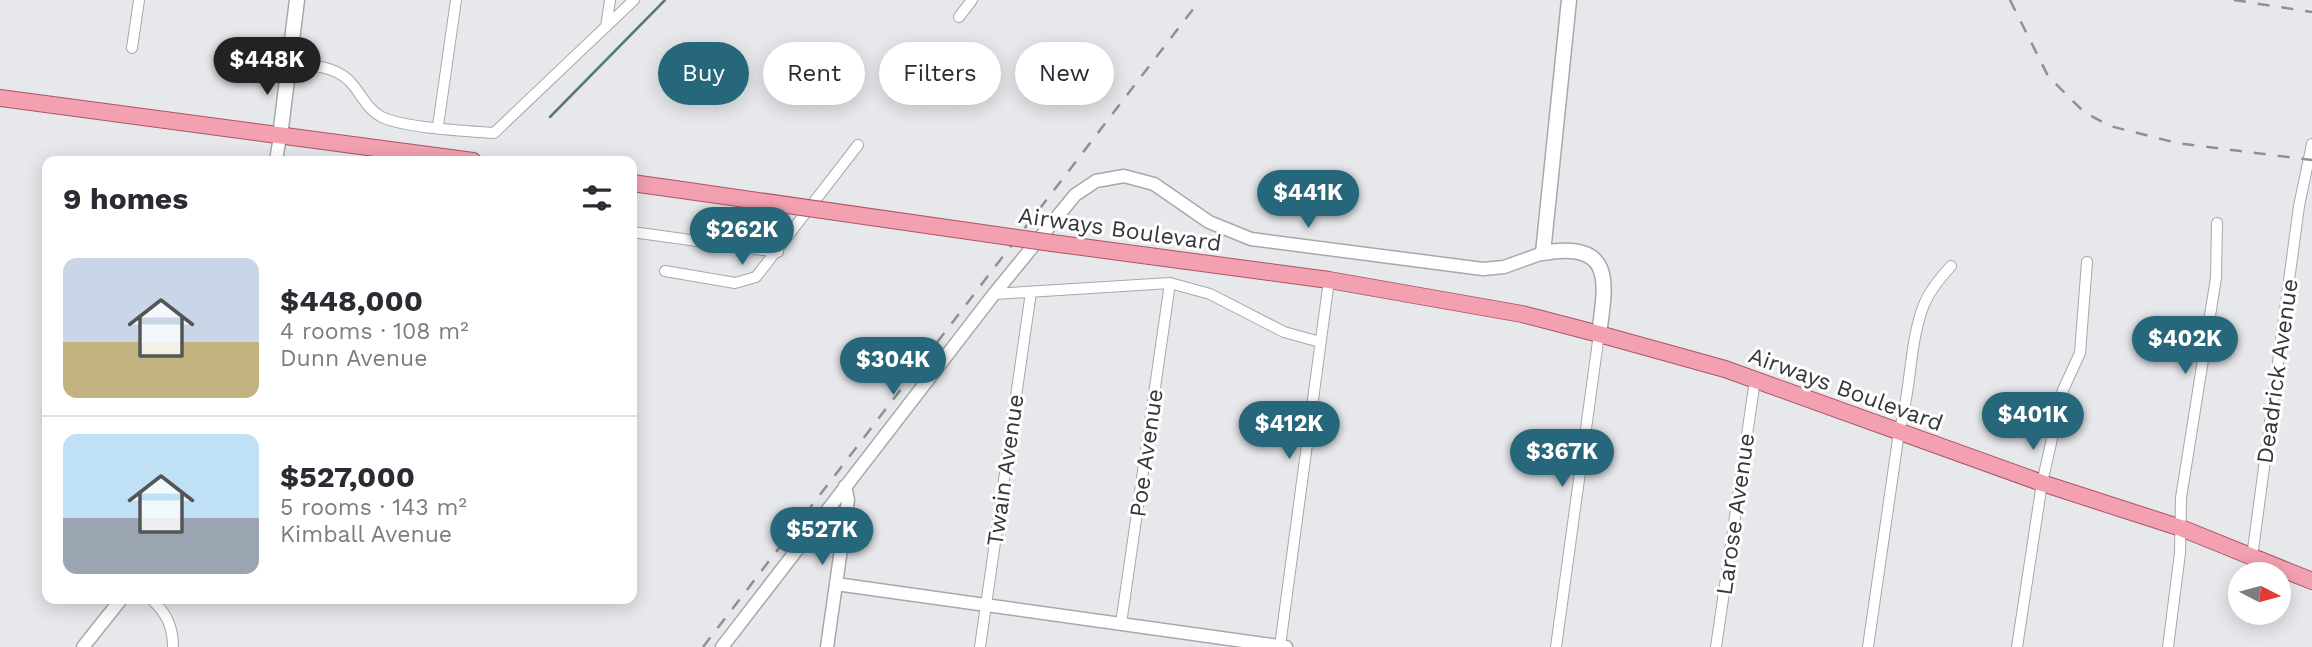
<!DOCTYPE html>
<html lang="en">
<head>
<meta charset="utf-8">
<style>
  body { margin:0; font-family:"Work Sans",sans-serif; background:#f2f2f3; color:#2b2b33; height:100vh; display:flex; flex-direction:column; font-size:26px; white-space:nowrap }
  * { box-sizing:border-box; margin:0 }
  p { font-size:23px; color:#7c7c81 }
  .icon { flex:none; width:38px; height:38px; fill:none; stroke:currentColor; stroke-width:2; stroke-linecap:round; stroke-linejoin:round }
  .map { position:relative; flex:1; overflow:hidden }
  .drawer { position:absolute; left:42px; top:156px; width:595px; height:448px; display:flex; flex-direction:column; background:#fff; border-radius:14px; box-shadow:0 4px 18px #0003 }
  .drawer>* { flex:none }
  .hud { position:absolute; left:658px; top:42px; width:665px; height:63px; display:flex; gap:14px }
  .needle { width:46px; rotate:96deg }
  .buttons { position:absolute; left:2228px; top:562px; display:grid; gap:14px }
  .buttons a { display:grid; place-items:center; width:63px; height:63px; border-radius:50%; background:#fff; box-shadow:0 4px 18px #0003; font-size:35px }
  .price { position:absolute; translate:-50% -60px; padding:0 16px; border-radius:24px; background:#27677b; color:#fff; font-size:23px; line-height:46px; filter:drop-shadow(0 2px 4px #0008) }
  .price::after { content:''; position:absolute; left:50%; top:42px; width:21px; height:16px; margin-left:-10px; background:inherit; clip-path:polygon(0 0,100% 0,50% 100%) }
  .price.selected { background:#222; color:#fff }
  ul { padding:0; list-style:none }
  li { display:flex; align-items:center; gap:21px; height:175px; padding:0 21px }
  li+li { border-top:2px solid #e1e1e2 }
  li span { display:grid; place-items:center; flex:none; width:196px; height:140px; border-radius:14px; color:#555 }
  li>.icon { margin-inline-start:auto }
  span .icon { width:84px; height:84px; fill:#fffc; stroke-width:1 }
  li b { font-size:30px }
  h2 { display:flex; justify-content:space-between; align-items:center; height:84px; padding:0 21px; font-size:30px }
  .tag { padding:0 24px; border-radius:32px; background:#fff; box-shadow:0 4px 18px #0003; font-size:24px; line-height:63px }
  .tag.selected { background:#27677b; color:#fff }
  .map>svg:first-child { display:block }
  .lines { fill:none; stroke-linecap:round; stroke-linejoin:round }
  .stream { stroke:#58777e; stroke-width:2.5 }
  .minor-casing { stroke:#a7a8ab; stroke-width:12 }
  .tertiary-casing { stroke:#a7a8ab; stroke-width:15 }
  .secondary-casing { stroke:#a7a8ab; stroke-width:17 }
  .primary-casing { stroke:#ac5465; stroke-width:18 }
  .minor { stroke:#fff; stroke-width:10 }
  .tertiary { stroke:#fff; stroke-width:12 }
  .secondary { stroke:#fff; stroke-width:14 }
  .primary { stroke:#f3a1b1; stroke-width:16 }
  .rail { stroke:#8f9092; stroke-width:2.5; stroke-dasharray:12 12; stroke-linecap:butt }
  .primary-bridge-casing { stroke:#ac5465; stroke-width:18; stroke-linecap:butt }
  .primary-bridge { stroke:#f3a1b1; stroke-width:16 }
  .labels { text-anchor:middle; stroke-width:6; stroke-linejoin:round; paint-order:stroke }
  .street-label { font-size:23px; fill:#363738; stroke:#fff }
</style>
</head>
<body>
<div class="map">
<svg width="2312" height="647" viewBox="0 0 2312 647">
  <rect width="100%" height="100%" fill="#e7e8eb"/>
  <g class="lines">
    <!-- stream -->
    <path class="stream" d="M550,117L665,0"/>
    <defs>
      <path id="minor" d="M959,17L972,0
        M606,27L610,0
        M132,48L139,0
        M289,63C312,66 337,65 353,85C362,96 368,110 382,117C404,128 467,131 494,133L634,0
        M438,126L456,0
        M632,232L778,252
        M665,271L735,283L756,277L858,145
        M994,294L1170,283L1210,294L1284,332L1320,342
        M2163,333L2206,342
        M2252,557L2299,206L2312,144
        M150,598C166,612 173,626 173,647
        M1121,624L1170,283
        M1280,646L1329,280
        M980,647L1031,292
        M1556,647L1599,334
        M1716,647L1755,380
        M1868,647L1899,432C1911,392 1909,345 1923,307C1929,291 1940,278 1951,266
        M2017,647L2042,483L2063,390L2080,353L2087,262
        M2168,647L2180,553L2181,498L2216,278L2217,223"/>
      <path id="tertiary" d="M276,161L280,136
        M836,584L1286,647
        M83,647L122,598
        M722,647L994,294L1075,195L1096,181L1124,176L1154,184L1209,222L1251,239L1483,269L1504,267L1543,253
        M827,647L848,500L845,486"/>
      <path id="secondary" d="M1569,0L1543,253C1615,240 1606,283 1599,334
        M280,136L297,0"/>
      <path id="primary" d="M0,98L473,161
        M632,183L675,189
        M1052,243L1329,280L1522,314L1599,334L1725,369L2042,483L2181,528L2312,581"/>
    </defs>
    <!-- minor casing -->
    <use href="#minor" class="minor-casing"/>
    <!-- tertiary casing -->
    <use href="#tertiary" class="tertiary-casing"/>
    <!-- secondary casing -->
    <use href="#secondary" class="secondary-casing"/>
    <!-- primary casing -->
    <use href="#primary" class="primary-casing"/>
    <!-- minor -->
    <use href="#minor" class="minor"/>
    <!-- tertiary -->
    <use href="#tertiary" class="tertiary"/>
    <!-- secondary -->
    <use href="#secondary" class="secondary"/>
    <!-- primary -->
    <use href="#primary" class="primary"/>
    <!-- rail -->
    <path class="rail" d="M2010,0L2048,76L2084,112L2110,126L2177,143L2312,160
      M2234,0L2312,12
      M703,647L1200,0"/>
    <defs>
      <path id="primary-bridge" d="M675,189L1052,243"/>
    </defs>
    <!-- primary-bridge casing -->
    <use href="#primary-bridge" class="primary-bridge-casing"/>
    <!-- primary-bridge -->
    <use href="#primary-bridge" class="primary-bridge"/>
  </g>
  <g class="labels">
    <!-- street labels -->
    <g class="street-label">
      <text transform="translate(1120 229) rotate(8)" y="8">Airways Boulevard</text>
      <text transform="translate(2277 371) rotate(-82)" y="8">Deadrick Avenue</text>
      <text transform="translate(1846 389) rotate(20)" y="8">Airways Boulevard</text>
      <text transform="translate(1146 453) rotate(-82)" y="8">Poe Avenue</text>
      <text transform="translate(1005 470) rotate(-82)" y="8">Twain Avenue</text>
      <text transform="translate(1735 514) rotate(-82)" y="8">Larose Avenue</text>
    </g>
  </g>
</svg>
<div class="buttons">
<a><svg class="needle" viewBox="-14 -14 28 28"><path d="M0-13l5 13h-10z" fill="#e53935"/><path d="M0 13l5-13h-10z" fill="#7c7c81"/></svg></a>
</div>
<b class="price selected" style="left:267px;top:97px">$448K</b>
<b class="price" style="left:1308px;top:230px">$441K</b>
<b class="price" style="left:742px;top:267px">$262K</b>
<b class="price" style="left:2185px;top:376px">$402K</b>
<b class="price" style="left:893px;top:397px">$304K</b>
<b class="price" style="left:2033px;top:452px">$401K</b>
<b class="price" style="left:1289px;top:461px">$412K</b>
<b class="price" style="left:1562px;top:489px">$367K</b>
<b class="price" style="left:822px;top:567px">$527K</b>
<div class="hud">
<a class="tag selected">Buy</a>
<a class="tag">Rent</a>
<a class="tag">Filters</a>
<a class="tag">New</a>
</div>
<section class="drawer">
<h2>9 homes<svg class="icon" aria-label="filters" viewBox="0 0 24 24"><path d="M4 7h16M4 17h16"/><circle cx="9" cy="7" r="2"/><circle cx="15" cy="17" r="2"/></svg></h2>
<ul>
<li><span style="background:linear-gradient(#c9d6e8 60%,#c2b280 0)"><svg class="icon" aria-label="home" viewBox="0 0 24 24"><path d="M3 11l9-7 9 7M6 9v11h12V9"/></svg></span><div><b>$448,000</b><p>4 rooms · 108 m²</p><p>Dunn Avenue</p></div></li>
<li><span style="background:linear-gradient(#bfe0f5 60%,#9aa5b1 0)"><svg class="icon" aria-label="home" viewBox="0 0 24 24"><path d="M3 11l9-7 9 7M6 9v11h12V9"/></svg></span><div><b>$527,000</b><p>5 rooms · 143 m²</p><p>Kimball Avenue</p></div></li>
</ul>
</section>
</div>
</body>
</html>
